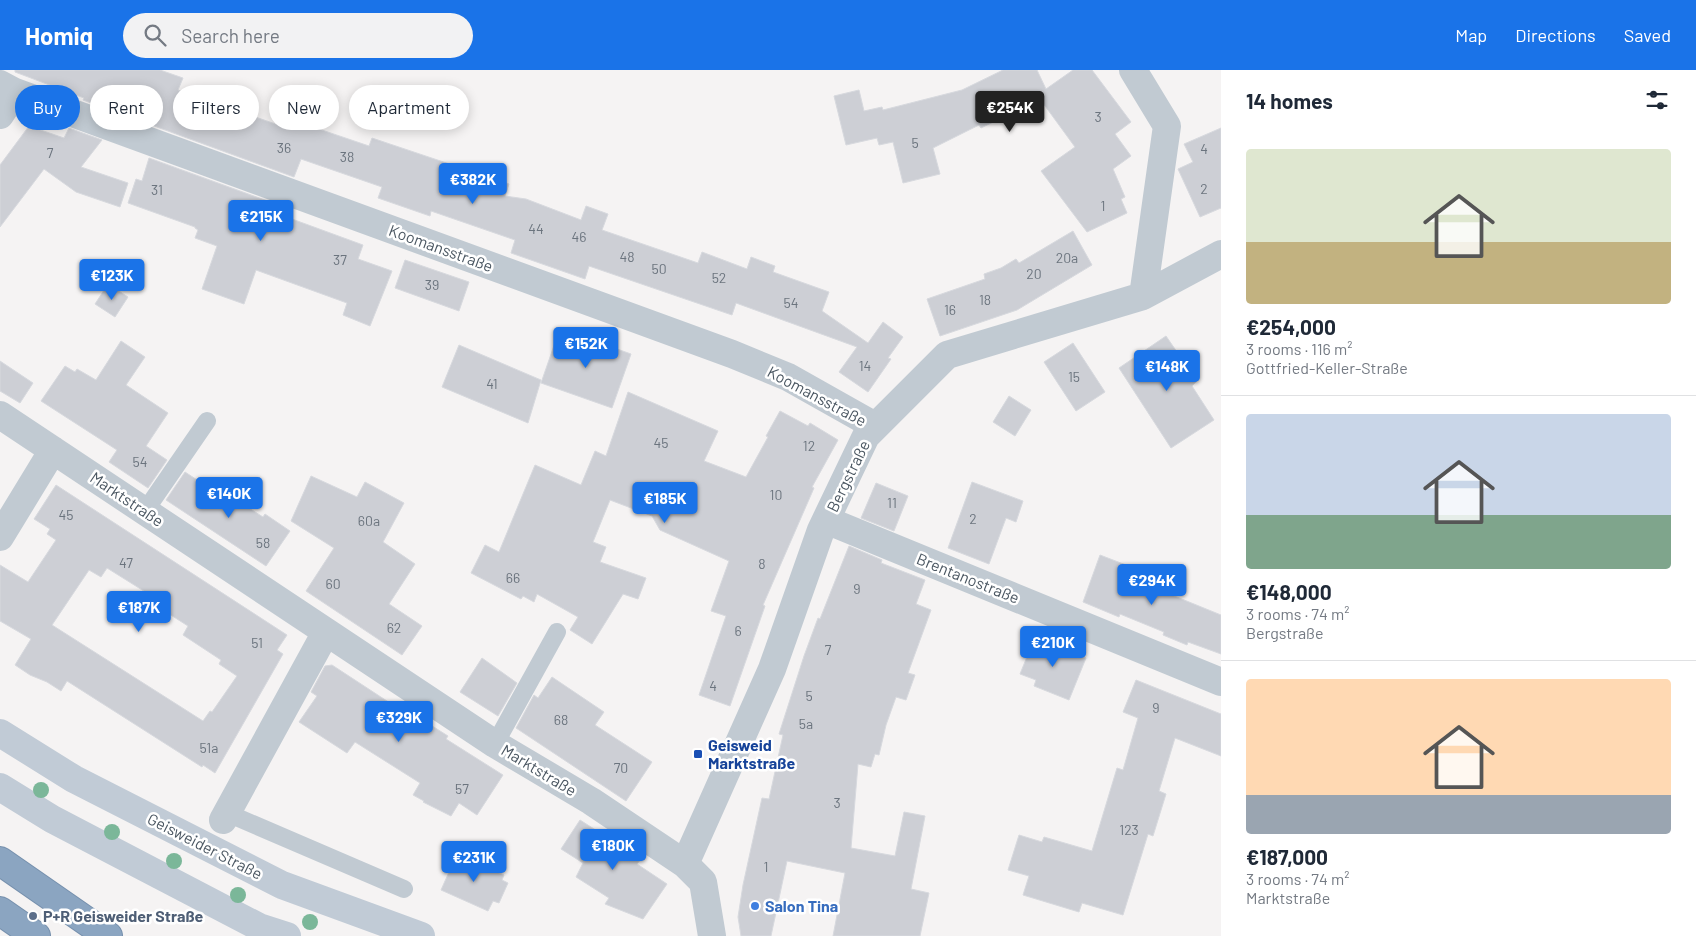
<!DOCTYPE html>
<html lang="en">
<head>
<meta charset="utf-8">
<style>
  body { margin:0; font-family:Barlow,sans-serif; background:#f2f2f3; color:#1f2937; height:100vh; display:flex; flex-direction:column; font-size:19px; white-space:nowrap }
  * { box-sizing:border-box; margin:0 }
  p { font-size:16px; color:#747a83 }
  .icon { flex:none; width:28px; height:28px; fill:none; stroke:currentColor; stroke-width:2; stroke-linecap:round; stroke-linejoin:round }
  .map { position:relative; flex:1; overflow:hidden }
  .sheet { display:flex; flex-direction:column; background:#fff; width:475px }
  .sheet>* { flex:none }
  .top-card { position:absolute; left:15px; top:15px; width:475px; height:45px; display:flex; gap:10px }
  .price { position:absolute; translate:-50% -42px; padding:0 11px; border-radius:5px; background:#1a73e8; color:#fff; font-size:16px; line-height:32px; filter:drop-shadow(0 1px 2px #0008) }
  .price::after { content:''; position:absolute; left:50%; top:30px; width:15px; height:11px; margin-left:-8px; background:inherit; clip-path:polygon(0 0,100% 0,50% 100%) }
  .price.on { background:#222; color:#fff }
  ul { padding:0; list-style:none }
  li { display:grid; align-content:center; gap:10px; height:265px; padding:0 25px }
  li+li { border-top:1px solid #e0e1e3 }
  li span { display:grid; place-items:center; height:155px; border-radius:5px; color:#555 }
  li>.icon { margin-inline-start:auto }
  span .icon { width:90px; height:90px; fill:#fffc; stroke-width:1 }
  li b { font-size:21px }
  h2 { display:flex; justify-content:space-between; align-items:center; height:60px; padding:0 25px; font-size:21px }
  .chip { padding:0 18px; border-radius:22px; background:#fff; box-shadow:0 2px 12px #0003; font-size:18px; line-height:45px }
  .chip.on { background:#1a73e8; color:#fff }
  header { display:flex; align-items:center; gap:30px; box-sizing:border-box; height:70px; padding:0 25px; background:#1a73e8; color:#fff }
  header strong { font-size:24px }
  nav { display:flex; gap:28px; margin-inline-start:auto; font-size:18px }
  .search { width:350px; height:45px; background:#f2f2f3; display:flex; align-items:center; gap:12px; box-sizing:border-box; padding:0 18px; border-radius:28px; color:#747a83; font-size:19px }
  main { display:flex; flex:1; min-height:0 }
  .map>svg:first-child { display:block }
  .building { fill:#cdcfd5; stroke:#d7d9de; fill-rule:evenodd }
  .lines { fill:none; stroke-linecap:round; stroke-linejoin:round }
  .highway-casing { stroke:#7690ad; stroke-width:30 }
  .lane { stroke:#c1cad2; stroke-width:18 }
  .street { stroke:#c1cad2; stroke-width:28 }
  .secondary { stroke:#c1cbd6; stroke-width:28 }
  .highway { stroke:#8ba5c1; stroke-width:28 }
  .tree { fill:#7bb799 }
  .transit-dot { fill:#1a4fb4; stroke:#fff; stroke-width:2 }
  .shop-dot { fill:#3f7fe0; stroke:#fff; stroke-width:2 }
  .service-dot { fill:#5c6f8a; stroke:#fff; stroke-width:2 }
  .labels { text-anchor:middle; stroke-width:5; stroke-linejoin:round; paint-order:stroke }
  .number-label { font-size:14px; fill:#6b747e }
  .street-label { font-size:16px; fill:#4a5661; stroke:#fff }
  .transit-label { font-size:16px; font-weight:bold; fill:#164399; stroke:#fff; text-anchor:start }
  .shop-label { font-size:16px; font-weight:bold; fill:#366cbe; stroke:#fff; text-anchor:start }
  .service-label { font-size:16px; font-weight:bold; fill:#4e5e75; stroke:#fff; text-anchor:start }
</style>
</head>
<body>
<header>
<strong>Homiq</strong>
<div class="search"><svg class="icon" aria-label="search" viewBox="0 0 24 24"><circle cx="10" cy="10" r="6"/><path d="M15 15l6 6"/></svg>Search here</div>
<nav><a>Map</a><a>Directions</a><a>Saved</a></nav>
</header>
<main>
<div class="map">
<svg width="1221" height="866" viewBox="0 0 1221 866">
  <rect width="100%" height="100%" fill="#f5f3f3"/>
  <!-- building -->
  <path class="building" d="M15,0H160L183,8L178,20L287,58L293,41L316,49L313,57L369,76L372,68L509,114L505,126L526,129L581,150L586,136L608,144L602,160L698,193L702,182L747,199L751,187L775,196L773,202L829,222L822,241L868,273L883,252L903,267L888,288L891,289L868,322L839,302L857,277L736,233L732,245L589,196L585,209L511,183L515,170L431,141L430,146L378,128L382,117L301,89L294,107L83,30L84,28L15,2Z
    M1003,0H1037L1046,19L1073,0H1092L1131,52L1115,64L1131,86L1113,99L1125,127L1121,129L1127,143L1087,162L1041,101L1075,77L1040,29L981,58L979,55L933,78L940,104L903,113L893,72L879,75L877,68L846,75L834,26L859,20L864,41L882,37L883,40L962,20Z
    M29,56L64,68L69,58L102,70L81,97L128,113L120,137L76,122L44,99L0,157V95Z
    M1221,58V138L1200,147L1178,99L1193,92L1184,74Z
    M149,88L284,137L281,145L363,175L358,189L392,201L370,256L343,245L347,233L256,200L244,234L202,219L217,176L195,168L198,160L195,158V157L128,133L136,109L142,111Z
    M1073,161L1092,195L1017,240L940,266L927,229L985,209L984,204L1001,198L1016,189L1019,193Z
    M405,190L469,212L459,241L395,218Z
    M108,214L128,227L115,247L95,234Z
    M559,261L588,271L589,269L631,284L612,338L541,313Z
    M1166,266L1197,311L1192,316L1214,350L1171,378L1119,298Z
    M121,271L145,287L126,315L168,343L146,376L167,390L148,418L109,392L117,380L41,331L65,296L75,302L77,299L96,310Z
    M1073,273L1105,322L1076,341L1044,292Z
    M459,275L541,310L528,353L442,317Z
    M0,291L33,313L20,333L0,321Z
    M628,322L718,361L704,391L746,407L768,367L766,366L780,341L808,356L810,353L838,370L812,417L814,418L763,535L765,536L730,636L699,625L726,546L711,541L729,491L660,460L652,446L610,430L593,472L606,477L600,492L646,508L638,529L623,524L592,574L570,560L578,547L537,524L534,532L523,526L521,529L471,503L485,475L499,482L535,395L581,415L595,381L606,386Z
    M1009,326L1031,340L1015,366L993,352Z
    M185,402L217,423L219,419L263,447L265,444L290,461L266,496L166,430Z
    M311,406L357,427L365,412L404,433L383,472L415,494L389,534L422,556L402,585L306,521L334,478L291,451Z
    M972,412L1023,431L1016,452L1006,448L989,494L948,478Z
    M876,413L908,426L894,461L861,448Z
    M56,415L287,565L277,580L283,584L215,703L203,695L202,697L67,611L61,621L47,612L30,605L15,595L31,569L0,551V495L28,512L56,470L47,464L50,459L34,449ZM107,498L155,528L152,533L188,556L183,565L221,590L219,594L237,606L212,642L210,641L203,651L52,555L89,500L101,507Z
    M849,476L882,490L881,493L925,510L916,534L931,540L908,603L915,605L906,630L896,627L886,655L879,685L875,684L871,697L858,694L851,778L895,786L904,742L925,746L911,819L929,823L920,866H833L845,803L787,791L771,866H741L738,847L743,815L762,728L769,729L783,665L779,664L804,586L818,548L820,549Z
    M1100,485L1139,500L1135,510L1221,545V584L1188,572L1187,575L1163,565L1164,562L1120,544L1119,547L1083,532Z
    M1035,567L1086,588L1069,630L1034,616L1036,610L1020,604Z
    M482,588L517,613L498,646L460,622Z
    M332,595L416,650L418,647L448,666L446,669L503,705L477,745L459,733L451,746L423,732L424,731L413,725L420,713L355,672L347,683L299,652L317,626L311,622L325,596Z
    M552,607L604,642L595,655L652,692L626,731L516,658L534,625L538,628Z
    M1136,610L1221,644V686L1175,668L1159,721L1166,724L1153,766L1148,764L1123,845L1082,833L1079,842L1023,825L1029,806L1008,800L1019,765L1042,772L1044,767L1092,781L1117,698L1123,700L1138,648L1123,642Z
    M580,750L641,789L637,794L667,814L643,849L605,834L609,828L576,807L583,793L561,779Z
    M457,784L504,805L502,810L508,813L499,833L493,831L488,841L441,820Z"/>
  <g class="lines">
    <defs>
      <path id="highway" d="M0,791L108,866
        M0,841L36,866"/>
    </defs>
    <!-- highway casing -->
    <use href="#highway" class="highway-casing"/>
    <!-- lane -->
    <path class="lane" d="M145,441L207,351
      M495,674L557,562
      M227,743L404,819"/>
    <!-- street -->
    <path class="street" d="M1133,0L1167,56L1143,226
      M0,14L15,22L732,284L788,307L875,356
      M0,45L15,22
      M0,345L495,674L591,731L685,794L703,812L712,866
      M826,450L1221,612
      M0,467L53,380
      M223,750L326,562
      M685,794L772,599L821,460L866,366L947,285L1143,226L1221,184"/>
    <!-- secondary -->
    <path class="secondary" d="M0,663L74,709L282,815L421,866
      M0,717L52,749L259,857L287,866"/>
    <!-- highway -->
    <use href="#highway" class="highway"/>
  </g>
  <!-- trees -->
  <g class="tree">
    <circle cx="41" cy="720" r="8"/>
    <circle cx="112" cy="762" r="8"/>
    <circle cx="174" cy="791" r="8"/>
    <circle cx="238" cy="825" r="8"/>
    <circle cx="310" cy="852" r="8"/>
  </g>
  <!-- markers -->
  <rect class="transit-dot" x="693" y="679" width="10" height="10" rx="2.5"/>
  <circle class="shop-dot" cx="755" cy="836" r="5"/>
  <circle class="service-dot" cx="33" cy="846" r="5"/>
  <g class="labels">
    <!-- number labels -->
    <g class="number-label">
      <text x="1098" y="52">3</text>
      <text x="915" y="78">5</text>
      <text x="284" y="83">36</text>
      <text x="1204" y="84">4</text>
      <text x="50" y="88">7</text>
      <text x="347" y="92">38</text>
      <text x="1204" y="124">2</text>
      <text x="157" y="125">31</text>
      <text x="1103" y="141">1</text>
      <text x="536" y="164">44</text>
      <text x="579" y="172">46</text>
      <text x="627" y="192">48</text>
      <text x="1067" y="193">20a</text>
      <text x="340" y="195">37</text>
      <text x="659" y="204">50</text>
      <text x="1034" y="209">20</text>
      <text x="719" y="213">52</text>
      <text x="432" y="220">39</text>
      <text x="985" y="235">18</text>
      <text x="791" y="238">54</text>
      <text x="950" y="245">16</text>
      <text x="865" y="301">14</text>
      <text x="1074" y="312">15</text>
      <text x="492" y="319">41</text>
      <text x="661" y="378">45</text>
      <text x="809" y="381">12</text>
      <text x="140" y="397">54</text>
      <text x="776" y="430">10</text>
      <text x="892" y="438">11</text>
      <text x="66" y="450">45</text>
      <text x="973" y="454">2</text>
      <text x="369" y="456">60a</text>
      <text x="263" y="478">58</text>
      <text x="126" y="498">47</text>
      <text x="762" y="499">8</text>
      <text x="513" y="513">66</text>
      <text x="333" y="519">60</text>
      <text x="857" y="524">9</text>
      <text x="394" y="563">62</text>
      <text x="738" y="566">6</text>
      <text x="257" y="578">51</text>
      <text x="828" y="585">7</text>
      <text x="713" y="621">4</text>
      <text x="809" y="631">5</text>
      <text x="1156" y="643">9</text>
      <text x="561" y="655">68</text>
      <text x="806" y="659">5a</text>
      <text x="209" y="683">51a</text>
      <text x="621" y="703">70</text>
      <text x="462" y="724">57</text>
      <text x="837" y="738">3</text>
      <text x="1129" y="765">123</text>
      <text x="766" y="802">1</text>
    </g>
    <!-- street labels -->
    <g class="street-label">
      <text transform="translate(441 178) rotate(20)" y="6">Koomansstraße</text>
      <text transform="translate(817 326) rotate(28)" y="6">Koomansstraße</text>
      <text transform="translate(848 406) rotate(-64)" y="6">Bergstraße</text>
      <text transform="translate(127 429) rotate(34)" y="6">Marktstraße</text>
      <text transform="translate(968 508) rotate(22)" y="6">Brentanostraße</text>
      <text transform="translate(539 700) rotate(31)" y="6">Marktstraße</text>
      <text transform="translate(205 776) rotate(27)" y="6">Geisweider Straße</text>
    </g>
    <!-- transit labels -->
    <g class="transit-label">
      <text x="708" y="681">Geisweid<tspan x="708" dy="18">Marktstraße</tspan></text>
    </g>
    <!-- shop labels -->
    <g class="shop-label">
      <text x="765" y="842">Salon Tina</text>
    </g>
    <!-- service labels -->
    <g class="service-label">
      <text x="43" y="852">P+R Geisweider Straße</text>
    </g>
  </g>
</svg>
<b class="price on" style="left:1010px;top:63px">€254K</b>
<b class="price" style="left:473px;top:135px">€382K</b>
<b class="price" style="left:261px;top:172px">€215K</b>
<b class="price" style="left:112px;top:231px">€123K</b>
<b class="price" style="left:586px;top:299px">€152K</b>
<b class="price" style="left:1167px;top:322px">€148K</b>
<b class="price" style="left:229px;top:449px">€140K</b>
<b class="price" style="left:665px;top:454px">€185K</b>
<b class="price" style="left:1152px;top:536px">€294K</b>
<b class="price" style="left:139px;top:563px">€187K</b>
<b class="price" style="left:1053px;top:598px">€210K</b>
<b class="price" style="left:399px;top:673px">€329K</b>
<b class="price" style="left:613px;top:801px">€180K</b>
<b class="price" style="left:474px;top:813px">€231K</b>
<div class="top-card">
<a class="chip on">Buy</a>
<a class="chip">Rent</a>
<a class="chip">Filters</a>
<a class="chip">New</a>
<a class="chip">Apartment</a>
</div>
</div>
<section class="sheet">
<h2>14 homes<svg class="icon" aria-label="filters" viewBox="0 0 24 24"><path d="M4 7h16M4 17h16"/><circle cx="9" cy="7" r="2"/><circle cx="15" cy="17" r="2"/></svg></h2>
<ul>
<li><span style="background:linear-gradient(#dfe7d0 60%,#c2b280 0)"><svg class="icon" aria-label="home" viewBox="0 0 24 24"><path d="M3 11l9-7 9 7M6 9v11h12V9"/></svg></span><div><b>€254,000</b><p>3 rooms · 116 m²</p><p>Gottfried-Keller-Straße</p></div></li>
<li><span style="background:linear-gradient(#c9d6e8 65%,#7fa58c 0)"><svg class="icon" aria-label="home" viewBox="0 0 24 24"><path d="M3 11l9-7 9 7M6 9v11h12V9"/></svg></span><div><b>€148,000</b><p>3 rooms · 74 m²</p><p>Bergstraße</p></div></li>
<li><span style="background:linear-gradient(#ffd9b3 75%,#9aa5b1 0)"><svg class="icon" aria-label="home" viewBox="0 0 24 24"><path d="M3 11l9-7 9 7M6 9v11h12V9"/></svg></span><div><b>€187,000</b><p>3 rooms · 74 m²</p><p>Marktstraße</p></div></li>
</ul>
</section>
</main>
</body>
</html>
